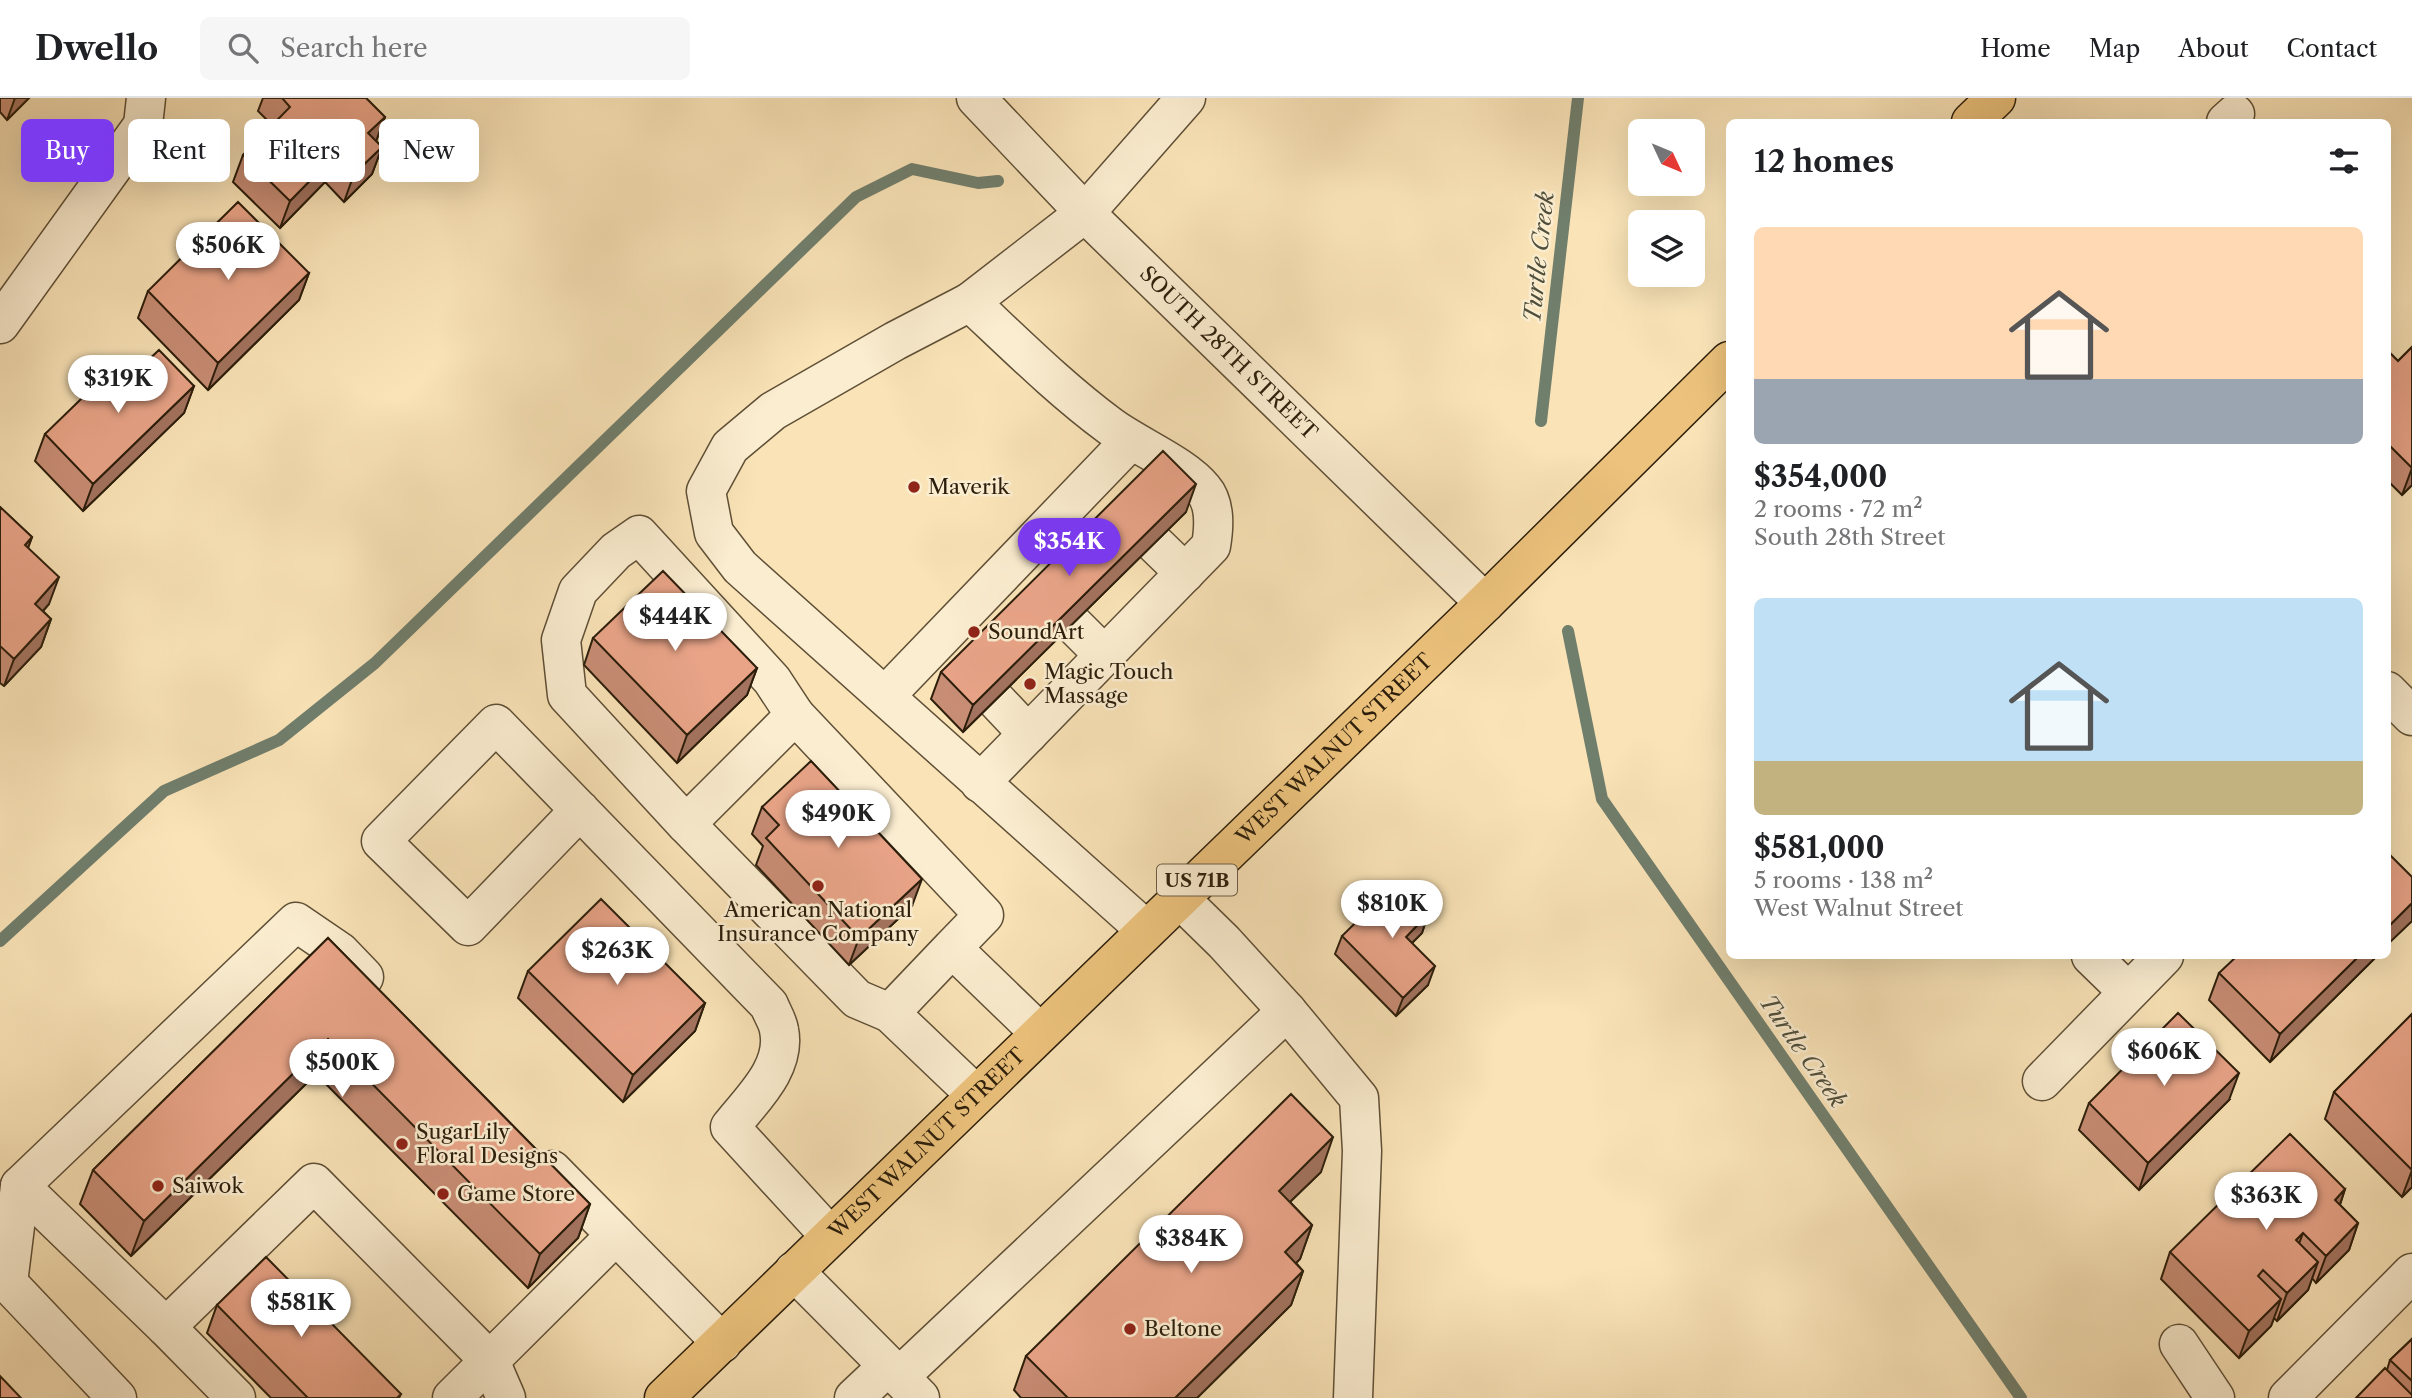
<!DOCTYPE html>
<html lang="en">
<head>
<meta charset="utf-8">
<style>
  body { margin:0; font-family:"Libre Caslon Text",serif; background:#f6f6f6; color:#202124; height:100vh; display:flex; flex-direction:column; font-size:26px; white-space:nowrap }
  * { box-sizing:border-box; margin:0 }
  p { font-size:23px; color:#757577 }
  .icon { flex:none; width:38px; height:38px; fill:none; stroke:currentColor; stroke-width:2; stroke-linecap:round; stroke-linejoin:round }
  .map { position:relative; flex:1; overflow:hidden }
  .drawer { position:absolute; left:1726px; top:21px; width:665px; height:840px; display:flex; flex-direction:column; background:#fff; border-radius:10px; box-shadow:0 7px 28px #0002 }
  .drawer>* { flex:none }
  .guide { position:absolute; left:21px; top:21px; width:665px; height:63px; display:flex; gap:14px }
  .needle { width:46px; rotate:134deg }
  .controls { position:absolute; left:1628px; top:21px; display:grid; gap:14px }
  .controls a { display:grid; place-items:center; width:77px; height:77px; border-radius:10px; background:#fff; box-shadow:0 7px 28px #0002; font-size:35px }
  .price { position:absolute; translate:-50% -60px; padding:0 16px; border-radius:24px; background:#fff; color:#222; font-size:23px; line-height:46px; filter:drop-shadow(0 2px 4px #0008) }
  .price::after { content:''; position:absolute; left:50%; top:42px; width:21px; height:16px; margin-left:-10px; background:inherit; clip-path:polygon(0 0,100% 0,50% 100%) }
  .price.selected { background:#7c3aed; color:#fff }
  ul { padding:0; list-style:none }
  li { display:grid; align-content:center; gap:14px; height:371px; padding:0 28px }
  li span { display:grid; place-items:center; height:217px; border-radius:10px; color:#555 }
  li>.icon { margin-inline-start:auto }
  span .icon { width:126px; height:126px; fill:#fffc; stroke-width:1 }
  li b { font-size:30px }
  h2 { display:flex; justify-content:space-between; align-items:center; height:84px; padding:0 28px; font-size:30px }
  .chip { padding:0 24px; border-radius:10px; background:#fff; box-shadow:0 7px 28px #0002; font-size:24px; line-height:63px }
  .chip.selected { background:#7c3aed; color:#fff }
  header { display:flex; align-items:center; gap:42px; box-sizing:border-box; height:98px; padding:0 35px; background:#fff; border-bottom:2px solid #e0e0e0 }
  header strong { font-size:33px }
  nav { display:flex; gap:38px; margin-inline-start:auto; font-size:24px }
  .search { width:490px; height:63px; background:#f6f6f6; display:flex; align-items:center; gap:18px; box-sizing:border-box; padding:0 24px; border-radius:10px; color:#757577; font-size:26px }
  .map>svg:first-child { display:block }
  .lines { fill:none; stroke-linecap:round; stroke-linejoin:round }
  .stream { stroke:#707e6c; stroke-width:12 }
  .minor-casing { stroke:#5f4f36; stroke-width:41 }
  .major-casing { stroke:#2c1e0b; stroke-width:41 }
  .minor { stroke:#fbedd0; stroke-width:38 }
  .major { stroke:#ecc27c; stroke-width:38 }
  .wall { fill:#c88d75; stroke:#2c1e0b; stroke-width:2 }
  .shaded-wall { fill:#a3735f; stroke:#2c1e0b; stroke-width:2 }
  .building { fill:#e9a488; stroke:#2c1e0b; stroke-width:2 }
  .poi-dot { fill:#8f2418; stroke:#fbedd0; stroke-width:2.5 }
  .labels { text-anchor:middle; stroke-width:5; stroke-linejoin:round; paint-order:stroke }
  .shield { fill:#fbedd0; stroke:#6a5c46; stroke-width:2 }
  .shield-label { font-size:19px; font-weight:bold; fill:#2c1e0b }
  .street-label { font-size:21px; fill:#2c1e0b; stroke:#fbedd0 }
  .poi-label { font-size:21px; fill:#2c1e0b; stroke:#fbedd0; text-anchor:start }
  .water-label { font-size:23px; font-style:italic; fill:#4e4e3b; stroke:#fbedd0 }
</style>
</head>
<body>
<header>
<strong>Dwello</strong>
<div class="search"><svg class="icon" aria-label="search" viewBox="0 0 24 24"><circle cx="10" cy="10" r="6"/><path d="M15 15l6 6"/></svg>Search here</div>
<nav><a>Home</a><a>Map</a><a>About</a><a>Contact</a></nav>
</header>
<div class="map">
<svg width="2412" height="1300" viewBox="0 0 2412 1300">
  <rect width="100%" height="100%" fill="#f9e3b7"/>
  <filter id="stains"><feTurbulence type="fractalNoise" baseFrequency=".00286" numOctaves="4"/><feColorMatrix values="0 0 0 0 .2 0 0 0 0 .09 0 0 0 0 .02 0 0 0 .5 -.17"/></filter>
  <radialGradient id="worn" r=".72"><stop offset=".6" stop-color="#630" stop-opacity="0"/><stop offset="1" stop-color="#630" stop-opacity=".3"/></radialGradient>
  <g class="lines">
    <!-- stream -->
    <path class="stream" d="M1541,323L1578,0
      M1568,533L1602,701L2021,1300
      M0,843L164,693L279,642L375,565L856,99L912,71L978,85L998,83"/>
    <defs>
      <g id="minor">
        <path id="s1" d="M976,0L1085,115L1485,505"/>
        <path d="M2226,24L2235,16"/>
        <path d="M970,204C1016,247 1060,291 1110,328C1137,348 1184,367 1203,391C1216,406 1214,430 1211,448L980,685"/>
        <path d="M0,226L143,27L146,0"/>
        <path d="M1154,445L1185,475"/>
        <path d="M1072,525L1104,557"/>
        <path d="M2387,593L2412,618"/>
        <path d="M885,598L1130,343"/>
        <path d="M996,602L1028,636"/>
        <path d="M580,712L468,828L381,743L496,626L769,907C772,915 778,924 779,932C787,970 751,1002 730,1029L830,1138"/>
        <path d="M686,726L567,597L561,542L578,493L616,453L639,437L772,582L795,617"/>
        <path d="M1179,800L1224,844L1287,913L1359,1000L1362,1053L1353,1300"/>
        <path d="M1146,832L740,469L714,435L706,393L730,349L773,313L895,243L970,204L1085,115L1186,0"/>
        <path d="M952,850L890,915L857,901L686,726L795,617L984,817L952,850L1040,935"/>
        <path d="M2091,858L2128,894"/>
        <path d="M364,879L340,854L296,824L20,1088L166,1229L314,1085L490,1263L506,1300"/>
        <path d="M890,915L976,997"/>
        <path d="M2042,983L2164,858"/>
        <path d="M20,1088L8,1185L117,1300"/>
        <path d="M616,1137L722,1245"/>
        <path d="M794,1173L920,1300"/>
        <path d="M166,1229L236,1300"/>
        <path d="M2179,1246L2215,1300"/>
        <path d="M899,1279L1287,913"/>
        <path d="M452,1300L616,1137L552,1072"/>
        <path d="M854,1300L888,1268"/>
        <path d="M2288,1300L2412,1175"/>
      </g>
      <g id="major">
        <path d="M1971,24L1996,0"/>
        <path id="s2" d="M664,1300L1485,505L1729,263"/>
      </g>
    </defs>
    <!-- minor casing -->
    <use href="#minor" class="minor-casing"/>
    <!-- major casing -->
    <use href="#major" class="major-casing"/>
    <!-- minor -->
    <use href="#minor" class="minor"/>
    <!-- major -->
    <use href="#major" class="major"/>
  </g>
  <!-- wall -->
  <path class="wall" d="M0,0H29L7,22L0,14Z
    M263,0H366L385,19L376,43L382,49L372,76L344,104L325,84L280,130L233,84L243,57L272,27L258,13Z
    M309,175L299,202L208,292L138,220L148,193Z
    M2412,249V387L2402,397L2387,382V252L2398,263Z
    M126,283L194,288L184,315L83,413L35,363L45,336Z
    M0,409L32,439L28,450L49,506L43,513L51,521L41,549L4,588L0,585Z
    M1186,414L963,634L931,601L941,574Z
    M593,540L757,570L747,597L677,665L584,567Z
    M762,709L912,808L849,867L756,767L763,748L752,736Z
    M1428,816L1422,835L1412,845L1428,887L1396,918L1335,856L1342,838Z
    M328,840L590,1106L578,1140L528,1190L316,976L131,1158L80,1106L93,1072Z
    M2377,858L2270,964L2209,902L2219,875Z
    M528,873L705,905L695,933L623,1004L518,900Z
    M2412,916V1089L2402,1099L2325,1021L2334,994Z
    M2229,1002L2139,1092L2079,1032L2089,1005Z
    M1321,1074L1290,1104L1312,1127L1300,1161L1296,1165L1303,1173L1291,1207L1197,1300H1021L1014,1292L1026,1258Z
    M2345,1091L2340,1107L2358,1125L2349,1152L2316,1185L2312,1180L2308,1192L2277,1223L2274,1220L2271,1228L2239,1260L2161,1181L2170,1154Z
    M217,1207L401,1296L399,1300H271L207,1235Z
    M2412,1241V1300H2356L2387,1272L2390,1262Z"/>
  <!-- shaded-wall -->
  <path class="shaded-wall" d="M15,0H29L7,22Z
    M385,19L375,46L368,35Z
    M382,49L372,76L344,104L354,76Z
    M335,57L325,84L280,130L290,103Z
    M309,175L299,202L208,292L218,265Z
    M194,288L184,315L83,413L93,386Z
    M2412,370V387L2402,397Z
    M1196,386L1186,414L963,634L973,607Z
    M32,439L22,466L25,447Z
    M59,479L49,506L25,533L35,506Z
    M51,521L41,549L4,588L14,561Z
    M757,570L747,597L677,665L687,637Z
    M922,781L912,808L849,867L859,840Z
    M2412,805V823L2387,847V830Z
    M1428,816L1422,835L1399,858L1406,839Z
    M2359,858H2377L2270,964L2280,936Z
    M1435,868L1428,887L1396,918L1403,900Z
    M705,905L695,933L623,1004L633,977Z
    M328,941L316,976L131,1158L144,1123Z
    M2239,975L2229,1002L2139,1092L2148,1065Z
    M1333,1039L1321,1074L1266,1127L1279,1093Z
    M2412,1072V1089L2402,1099Z
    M2345,1091L2336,1118L2335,1102Z
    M590,1106L578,1140L528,1190L540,1156Z
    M2358,1125L2349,1152L2316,1185L2326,1158Z
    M1312,1127L1300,1161L1272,1189L1285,1154Z
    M2303,1135L2293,1162L2296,1142Z
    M2318,1164L2308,1192L2277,1223L2287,1195Z
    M1303,1173L1291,1207L1197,1300H1175Z
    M2281,1201L2271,1228L2239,1260L2249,1233Z"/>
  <!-- building -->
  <path class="building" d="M282,0H366L385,19L368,35L382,49L354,76L335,57L290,103L243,57L290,9Z
    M238,104L309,175L218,265L148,193Z
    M2412,249V370L2387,345V252L2398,263Z
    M159,252L194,288L93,386L45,336L113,270L126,283Z
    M1163,353L1196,386L973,607L941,574Z
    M0,409L32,439L25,447L59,479L35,506L51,521L14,561L0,548Z
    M663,473L757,570L687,637L593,540Z
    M811,663L922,781L859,840L766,740L779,727L762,709Z
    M2387,754L2412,779V805L2387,830Z
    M1397,784L1428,816L1406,839L1435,868L1403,900L1342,838Z
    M601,801L705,905L633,977L528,873Z
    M328,840L590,1106L540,1156L328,941L144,1123L93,1072Z
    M2237,858H2359L2280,936L2219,875Z
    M2178,915L2239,975L2148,1065L2089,1005Z
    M2412,916V1072L2334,994Z
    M1291,996L1333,1039L1279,1093L1312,1127L1285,1154L1303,1173L1175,1300H1068L1026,1258Z
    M2290,1036L2345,1091L2335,1102L2358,1125L2326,1158L2303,1135L2296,1142L2318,1164L2287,1195L2263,1172L2258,1178L2281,1201L2249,1233L2170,1154Z
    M266,1159L401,1296L397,1300H308L217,1207Z
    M2412,1241V1283L2390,1262Z
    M2385,1270L2411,1296H2412V1300H2358L2357,1299Z
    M0,1278L21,1300H0Z"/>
  <!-- markers -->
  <g class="poi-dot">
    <circle cx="914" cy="389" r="7"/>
    <circle cx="974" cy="534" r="7"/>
    <circle cx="1030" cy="586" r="7"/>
    <circle cx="818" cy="788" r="7"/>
    <circle cx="402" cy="1046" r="7"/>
    <circle cx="158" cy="1088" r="7"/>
    <circle cx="443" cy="1096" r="7"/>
    <circle cx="1130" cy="1231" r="7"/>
  </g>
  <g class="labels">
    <!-- shield labels -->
    <rect class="shield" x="1157" y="766.5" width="80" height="31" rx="5"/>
    <g class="shield-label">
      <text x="1197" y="789">US 71B</text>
    </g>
    <!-- street labels -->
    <g class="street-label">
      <text dy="7" stroke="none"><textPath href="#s1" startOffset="359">SOUTH 28TH STREET</textPath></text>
      <text dy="7" stroke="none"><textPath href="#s2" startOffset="933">WEST WALNUT STREET</textPath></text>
      <text dy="7" stroke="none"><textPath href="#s2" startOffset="366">WEST WALNUT STREET</textPath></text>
    </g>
    <!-- poi labels -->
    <g class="poi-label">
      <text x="928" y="396">Maverik</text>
      <text x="988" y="541">SoundArt</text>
      <text x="1044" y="581">Magic Touch<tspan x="1044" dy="24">Massage</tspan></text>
      <text x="818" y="819" text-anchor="middle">American National<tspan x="818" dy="24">Insurance Company</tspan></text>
      <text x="416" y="1041">SugarLily<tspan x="416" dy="24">Floral Designs</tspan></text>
      <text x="172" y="1095">Saiwok</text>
      <text x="457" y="1103">Game Store</text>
      <text x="1144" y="1238">Beltone</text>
    </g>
    <!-- water labels -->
    <g class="water-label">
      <text transform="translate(1539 159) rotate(-84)" y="8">Turtle Creek</text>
      <text transform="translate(1803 953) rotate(55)" y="8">Turtle Creek</text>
    </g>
  </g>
  <rect width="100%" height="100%" filter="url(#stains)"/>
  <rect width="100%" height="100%" fill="url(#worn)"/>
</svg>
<div class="controls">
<a><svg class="needle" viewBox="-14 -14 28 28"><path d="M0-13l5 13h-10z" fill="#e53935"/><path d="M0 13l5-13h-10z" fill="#757577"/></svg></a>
<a><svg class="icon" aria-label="layers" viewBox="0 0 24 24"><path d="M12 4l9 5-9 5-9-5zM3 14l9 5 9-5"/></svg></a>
</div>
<b class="price" style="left:228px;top:184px">$506K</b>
<b class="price" style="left:118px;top:317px">$319K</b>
<b class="price selected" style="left:1069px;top:480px">$354K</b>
<b class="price" style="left:675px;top:555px">$444K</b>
<b class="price" style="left:838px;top:752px">$490K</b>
<b class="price" style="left:1392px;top:842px">$810K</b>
<b class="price" style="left:617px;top:889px">$263K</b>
<b class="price" style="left:2164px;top:990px">$606K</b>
<b class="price" style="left:342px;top:1001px">$500K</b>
<b class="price" style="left:2266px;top:1134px">$363K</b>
<b class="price" style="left:1191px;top:1177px">$384K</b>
<b class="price" style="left:301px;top:1241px">$581K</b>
<div class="guide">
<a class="chip selected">Buy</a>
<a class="chip">Rent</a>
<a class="chip">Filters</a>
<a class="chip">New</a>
</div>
<section class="drawer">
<h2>12 homes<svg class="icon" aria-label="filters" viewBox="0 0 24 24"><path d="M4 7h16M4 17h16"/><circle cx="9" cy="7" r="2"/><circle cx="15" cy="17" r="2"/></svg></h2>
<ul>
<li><span style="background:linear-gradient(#ffd9b3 70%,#9aa5b1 0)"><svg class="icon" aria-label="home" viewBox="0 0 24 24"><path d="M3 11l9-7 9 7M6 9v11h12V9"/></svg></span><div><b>$354,000</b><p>2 rooms · 72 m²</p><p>South 28th Street</p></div></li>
<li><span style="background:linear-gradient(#bfe0f5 75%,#c2b280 0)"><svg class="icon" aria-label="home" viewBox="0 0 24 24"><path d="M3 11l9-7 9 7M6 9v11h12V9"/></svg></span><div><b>$581,000</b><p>5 rooms · 138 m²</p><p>West Walnut Street</p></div></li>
</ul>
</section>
</div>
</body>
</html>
